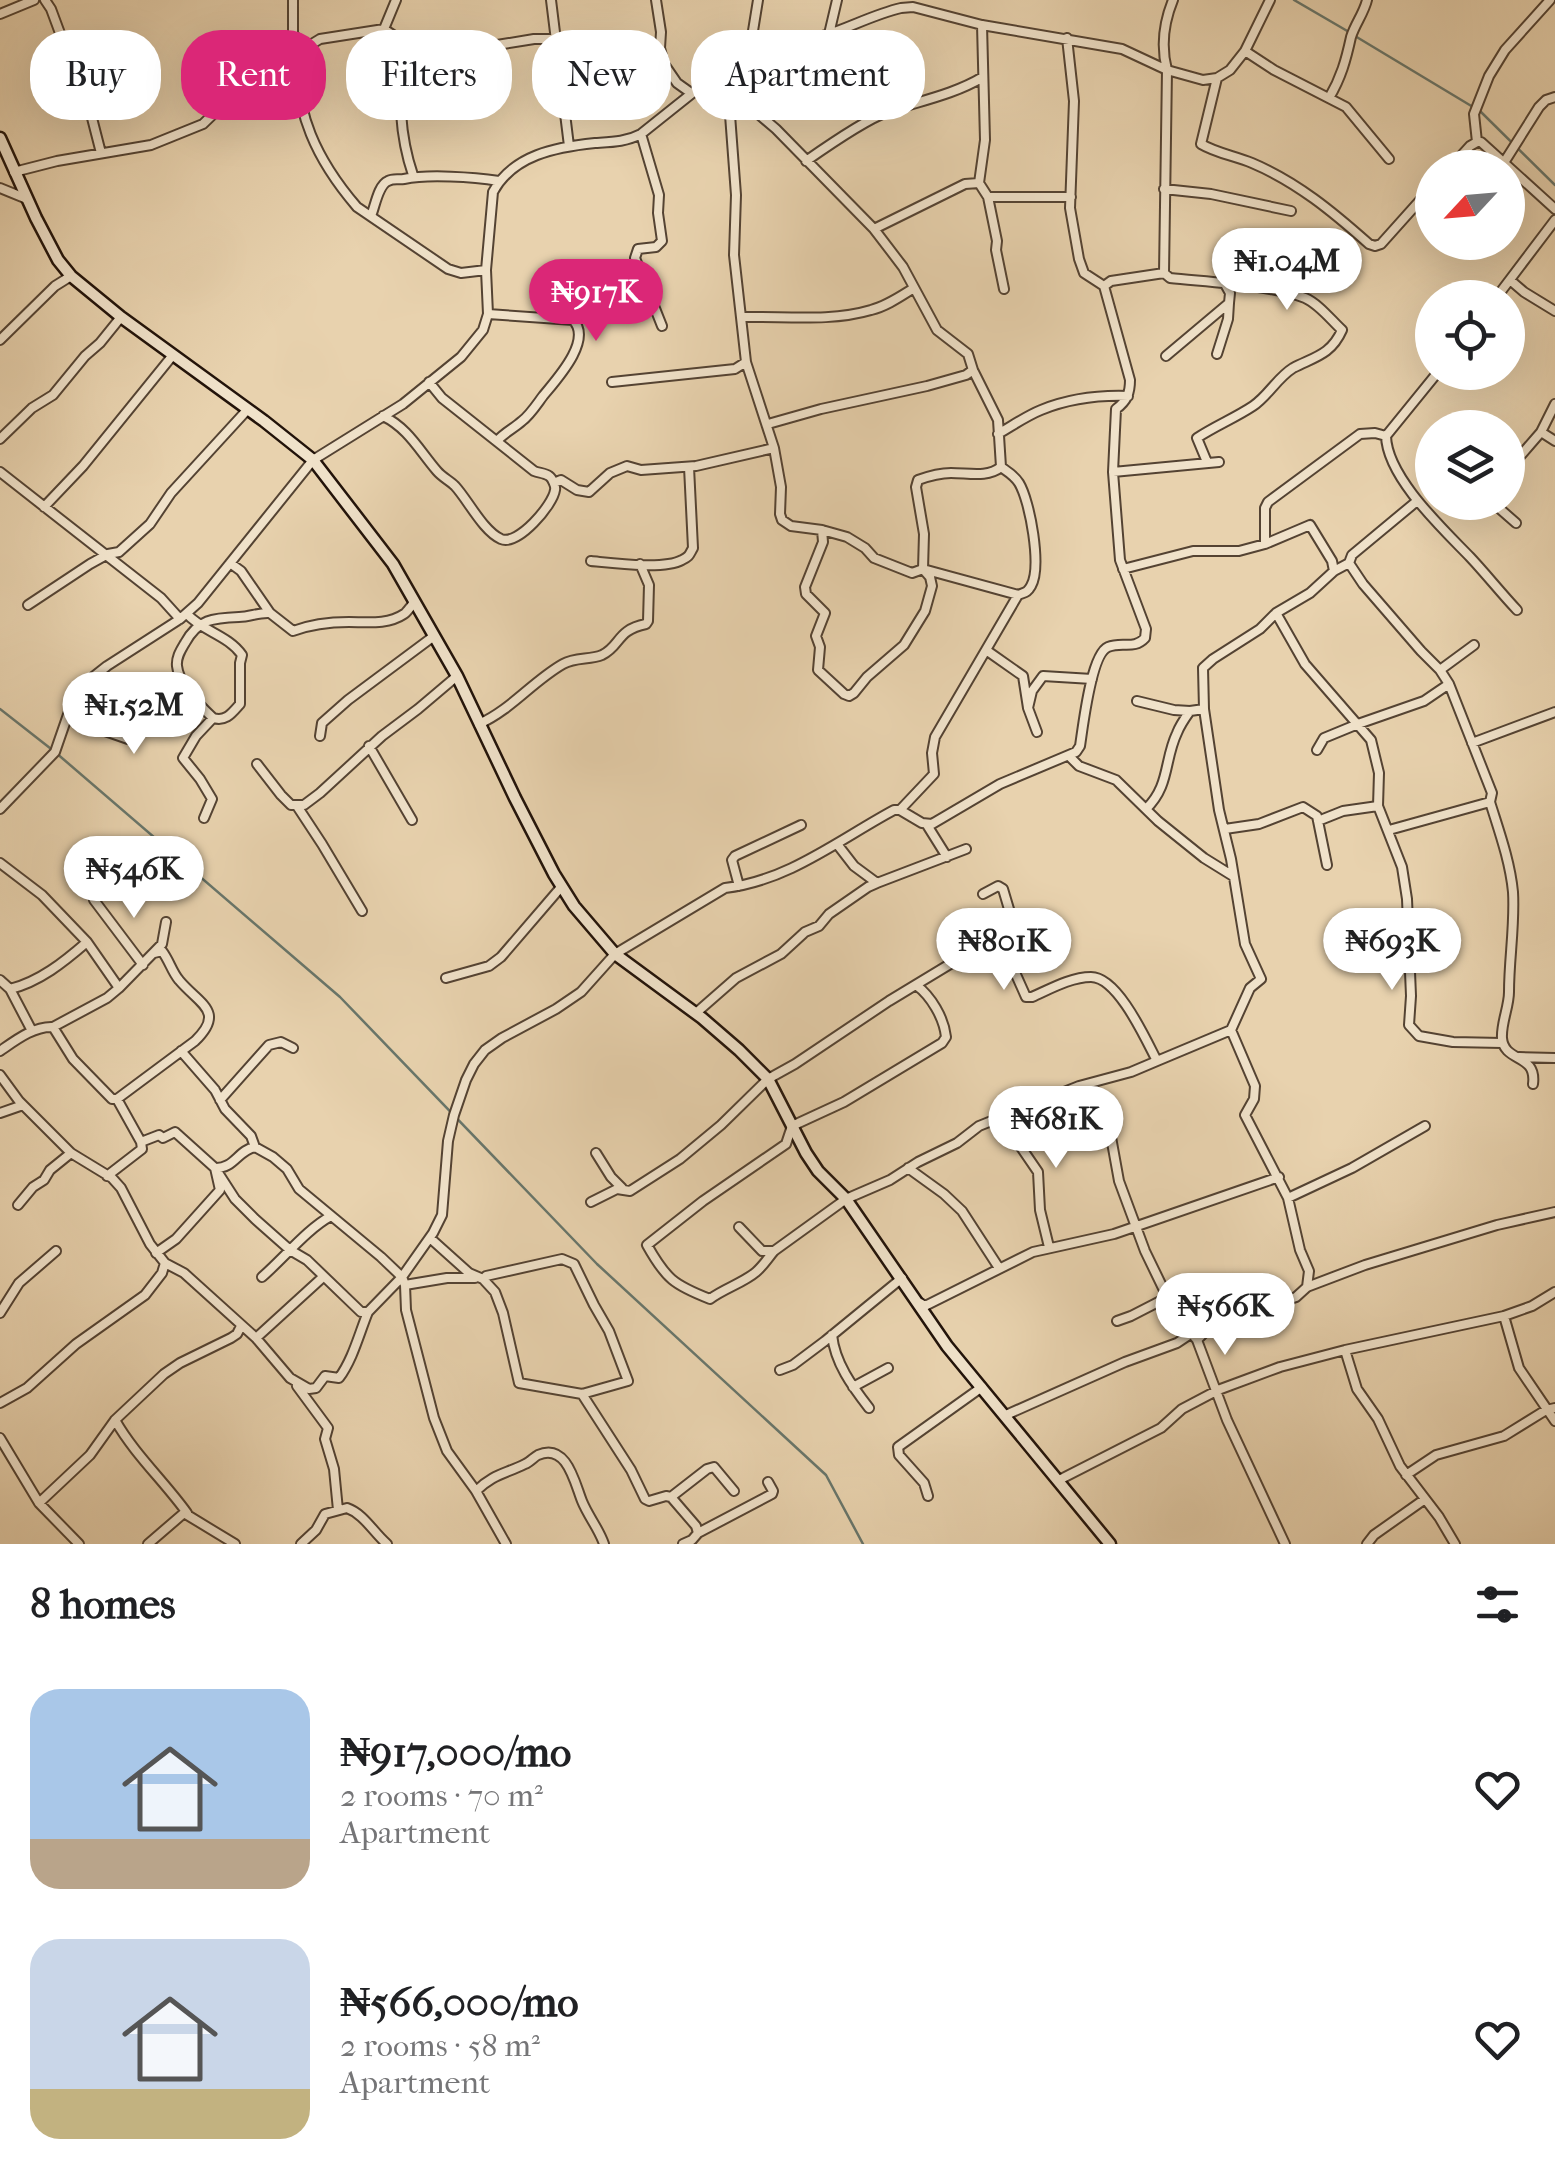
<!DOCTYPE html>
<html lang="en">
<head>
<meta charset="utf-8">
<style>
  body { margin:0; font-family:"IM FELL French Canon",serif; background:#f2f2f2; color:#202124; height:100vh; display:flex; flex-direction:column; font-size:38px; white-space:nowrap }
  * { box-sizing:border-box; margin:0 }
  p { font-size:32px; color:#757577 }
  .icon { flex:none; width:55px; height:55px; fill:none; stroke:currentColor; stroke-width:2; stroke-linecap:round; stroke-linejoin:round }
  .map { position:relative; height:1544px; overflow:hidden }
  .details { display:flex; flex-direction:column; background:#fff; flex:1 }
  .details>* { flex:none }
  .top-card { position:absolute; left:30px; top:30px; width:1000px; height:90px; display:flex; gap:20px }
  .needle { width:65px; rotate:244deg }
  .buttons { position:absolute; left:1415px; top:150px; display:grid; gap:20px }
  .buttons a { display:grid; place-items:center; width:110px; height:110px; border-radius:50%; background:#fff; box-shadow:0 10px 40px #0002; font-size:50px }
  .price { position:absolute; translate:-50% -85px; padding:0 22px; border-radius:35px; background:#fff; color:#222; font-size:32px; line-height:65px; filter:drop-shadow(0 2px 5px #0008) }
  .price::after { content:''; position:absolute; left:50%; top:60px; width:30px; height:22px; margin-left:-15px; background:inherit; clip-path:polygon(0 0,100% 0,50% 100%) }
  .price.active { background:#db2777; color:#fff }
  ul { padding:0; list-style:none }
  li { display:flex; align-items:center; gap:30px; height:250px; padding:0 30px }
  li span { display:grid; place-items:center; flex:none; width:280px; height:200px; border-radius:30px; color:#555 }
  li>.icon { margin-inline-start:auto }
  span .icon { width:120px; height:120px; fill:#fffc; stroke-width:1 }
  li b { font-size:42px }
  h2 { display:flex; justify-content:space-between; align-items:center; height:120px; padding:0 30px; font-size:42px }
  .pill { padding:0 35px; border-radius:40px; background:#fff; box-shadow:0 10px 40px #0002; font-size:35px; line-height:90px }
  .pill.active { background:#db2777; color:#fff }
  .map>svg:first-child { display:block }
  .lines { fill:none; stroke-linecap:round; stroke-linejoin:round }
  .stream { stroke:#68766b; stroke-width:2.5 }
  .street-casing { stroke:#544333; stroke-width:12 }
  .secondary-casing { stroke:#22130a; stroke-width:15 }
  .street { stroke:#f0e2ca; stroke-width:8 }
  .secondary { stroke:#f0e2ca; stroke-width:10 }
</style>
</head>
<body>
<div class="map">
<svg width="1555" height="1544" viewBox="0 0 1555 1544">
  <rect width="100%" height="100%" fill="#e8d2ae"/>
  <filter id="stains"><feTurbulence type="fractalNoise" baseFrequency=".002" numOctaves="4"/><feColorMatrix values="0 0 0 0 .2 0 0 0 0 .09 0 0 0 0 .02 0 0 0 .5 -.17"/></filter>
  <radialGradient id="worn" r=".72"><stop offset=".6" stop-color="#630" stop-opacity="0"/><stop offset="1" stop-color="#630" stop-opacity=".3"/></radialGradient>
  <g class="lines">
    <!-- stream -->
    <path class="stream" d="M1294,0L1349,32
      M1355,36L1473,107
      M1480,111L1555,185
      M0,709L55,752L340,997L597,1264L826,1475L863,1544"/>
    <defs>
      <path id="street" d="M45,0L51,9L64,44L86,84L92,118L101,153
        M293,0V33L302,50C289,108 320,164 357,207L448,269L461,273L486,270
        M551,0L569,146
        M656,0L661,32L660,48L664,64L677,83L691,93
        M0,14L34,0
        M982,25L985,140L979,183L988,197L997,241L996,250L1004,289
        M384,29L393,35L405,52C397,92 400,137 413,175
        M384,29L396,0
        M829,34L837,0
        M1067,38L1074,101L1070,208L1079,259L1084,273L1104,286
        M302,50L320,39L384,29
        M1245,51L1274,70L1346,107L1389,159
        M405,52L459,46H491L534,39H556
        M753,55L752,37L758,0
        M720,71L728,88L736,195L734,255L746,362L774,448L781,487L780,514L782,520L791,526L822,530L847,537L865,548L874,558L912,573L923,569L924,534L916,487L918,480C929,476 939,473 951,473C969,473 987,478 1001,467
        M1217,78L1201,144C1216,153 1235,156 1252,163C1297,182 1333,212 1369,244L1375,246L1381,244L1432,187
        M728,88L776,129L874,229L903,267L937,330L968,354L973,370L998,420L1001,467
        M1329,98C1341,78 1346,60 1351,37C1355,24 1364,13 1367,0
        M641,134L659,195L658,213L662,241L656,247L638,249L635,258L662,326
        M1477,142L1474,114L1489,76L1505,50L1550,0
        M1477,142H1481L1555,209
        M806,161C826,147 865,120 887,112C919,101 953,95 983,77
        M1505,161L1539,107L1546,100L1555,97
        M1450,168L1470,146L1477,142
        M14,172L57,161L151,145L203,124L233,95L240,92L283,80H297
        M0,188L27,199
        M1164,189L1211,194L1291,211
        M988,197H1071
        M371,216C375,207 378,185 388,181C393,178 399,180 404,179C428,174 473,177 499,181
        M874,229L965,184L979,183
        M1164,273L1167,70C1161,47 1164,22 1173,0
        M1510,280L1524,292L1555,311
        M1496,298L1555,220
        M488,314L573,320C593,340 557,379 543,396C537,404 530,415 522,421C513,429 505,432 497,441
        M742,317C784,316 831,322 871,310C887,306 901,296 914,288
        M0,340L55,286L71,276
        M1217,354L1228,319L1229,303
        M1166,356L1229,303L1230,293L1225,284
        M612,382L735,369L746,362
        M383,416C408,428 419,450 437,471C442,477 450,481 455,486C468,500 483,531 501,539C518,546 553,505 555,490C556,486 552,478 549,476C545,473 539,473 534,471L442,398L429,382
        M768,424L821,409L927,386L966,375L973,370
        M1541,432L1555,441
        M998,434C1012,426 1026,416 1041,410C1068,399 1099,395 1128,396
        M1386,436C1387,477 1443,529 1470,557C1486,574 1501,593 1517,610
        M1386,436L1438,372
        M0,439L32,408L53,395L85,356L100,343L121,317
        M1508,470L1541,432L1555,404
        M0,472L161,598L180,619
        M1113,472L1219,462
        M554,483L561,480L577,490L589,492L610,473L627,466L641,470L696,466L774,448
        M1492,502L1516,523
        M44,507L83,466L173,355
        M822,530L823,542L805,587L806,594L825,613L816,636L820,647L818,670L844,694L849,696L854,693L867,677L904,645L925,611L932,586L930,577L923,569L1018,595C1025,592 1027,593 1031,586C1042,567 1030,501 1019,483C1014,475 1008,472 1001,467
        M1265,544V508L1268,502L1360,434L1375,433L1386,436
        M591,561C612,563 664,570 682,560C690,556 689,555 693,548L689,467
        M1349,563L1363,584L1421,651L1440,670L1449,684L1492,793L1490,802C1499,831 1510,861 1513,892C1515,925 1509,959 1509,992C1509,1007 1501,1023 1502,1038C1504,1063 1537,1053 1533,1084
        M1123,569L1193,551H1239L1265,544L1310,525L1332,561L1334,571
        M28,605L90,564L108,554L119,552L150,524L171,493L248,409
        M270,613L293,631C309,625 331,622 349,622C366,622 388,625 404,614C406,613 413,604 414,602
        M1276,613L1305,664L1371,740L1379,773L1378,806L1402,867L1407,899L1411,996L1409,1025L1419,1036L1453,1042L1502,1043
        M187,614C202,631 228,635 242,655L240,663V704C232,713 226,722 213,718L196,736L183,758L200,779L212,799L204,818
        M986,650L1023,676L1028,708L1032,691L1043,676L1092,679
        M1440,670L1474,645
        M1137,701L1174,710L1190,711
        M72,703L105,731L128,739L135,737L149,727L187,689
        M1028,708L1037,732
        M213,718C200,706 179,685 177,666C176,657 181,650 185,643C198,619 213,618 239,617C250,617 259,612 270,613L241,571L230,563
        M479,724C512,709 533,681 563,664C575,657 590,660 602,655C621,646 616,630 646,624L648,621L649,585L640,564
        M320,736L322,723L348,700L434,636
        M1472,743L1555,712
        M369,746L412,820
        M1317,750L1324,738L1358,724L1424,701L1449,684
        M1069,756L1079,766L1116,780L1158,821L1204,858L1233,876
        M257,764L281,795L291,805H304L320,793L382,736L418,709L457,676
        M297,806L322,844L362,911
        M0,809L55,752L72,703L83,685L107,666L180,619L198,603L313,460L403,404L461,357L483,330L488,314L486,270L493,192C513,155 556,147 595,143C611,142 626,142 641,134L720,71C753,52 790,46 826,35C851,27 875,14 901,8L913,7L982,25L1122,49L1167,70L1203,80L1217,78L1230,70L1245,51L1270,0
        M1146,809C1170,786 1164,760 1177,733C1180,725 1185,718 1190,711L1204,709
        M900,810L922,823L932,824L1000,784L1076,752L1080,746C1083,727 1091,654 1108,647C1122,641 1134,650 1145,638L1146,629L1120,560L1113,472L1116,409C1127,401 1130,393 1130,380L1104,286L1111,281L1164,273L1170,278C1207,282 1272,285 1305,298C1319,304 1331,320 1342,330C1331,355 1314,357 1293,368C1277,378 1268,396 1253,406C1235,418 1215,426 1197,438L1207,462
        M1318,821L1343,811L1378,806
        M927,825L947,857
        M1225,829L1259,824L1303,807L1317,816L1327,865
        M1389,830L1490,802
        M0,863L42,895L87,942L119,988
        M877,883L966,849
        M739,886L732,860L735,856L801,825
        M94,900L143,965
        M446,978L489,966L501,957L562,886
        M0,980L10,989C39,982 64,962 87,942
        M10,989L32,1031
        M696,1013L736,978L781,954L805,932L819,926L829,914L868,887L877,883L854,866L837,844
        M53,1027L73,1059L112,1099H117L141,1142
        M1231,1030L1255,1086L1254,1099L1245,1115L1288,1198L1300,1250L1309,1271L1307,1287
        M0,1051C16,1040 34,1026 53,1027L107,998L119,988L162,944L166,922
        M181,1051L215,1090L225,1109L251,1136L255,1147
        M1519,1057L1555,1058
        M1157,1061L1231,1030L1250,988L1261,979L1245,944L1231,859L1219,810L1204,709L1203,668L1213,659L1260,629L1276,613L1310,593L1334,571L1349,563L1352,555L1417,501
        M0,1075L19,1101L71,1153L112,1178L121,1188L150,1244L165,1263L184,1273L256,1338L290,1378L309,1389L316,1388L325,1376L339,1378C353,1359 359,1334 368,1312
        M117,1099L195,1041C226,1011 199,1004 179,980C172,972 169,960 162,951L154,953
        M220,1100L269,1045L281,1042L293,1048
        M0,1113L23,1105
        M1005,1114L1014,1137L1038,1172L1040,1210L1049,1247
        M1111,1137L1119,1181L1145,1251L1176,1315L1197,1340L1227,1420L1285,1544
        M596,1153L611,1177L622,1188
        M908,1168L944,1194L962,1211L999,1268
        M107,1176L142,1149L141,1142L159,1135L163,1138L175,1132L215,1168C234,1169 238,1150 255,1147L273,1157L287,1169L299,1189L381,1257L402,1277L405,1285L406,1310L434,1418L447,1451L476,1491L506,1544
        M1288,1198L1352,1168L1425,1126
        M591,1202L617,1189L630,1191L680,1159L721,1125L768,1079L795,1064L889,1001L960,958L982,953L1005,950L1012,946L1017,936L1003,889L998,886L983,894
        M18,1205L33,1187L44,1180L50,1170L71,1153
        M739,1227L762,1251H774L846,1199L890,1180L918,1162L957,1143L979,1126L1079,1086L1131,1072L1157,1061C1146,1040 1118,977 1091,977C1071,977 1050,989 1032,997H1026L1005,950
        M430,1238L469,1273L483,1279L495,1292L503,1313L519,1383L582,1394L628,1381L609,1331L594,1305L574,1264L562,1259L486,1276L483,1279
        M774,1251C768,1258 763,1266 756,1272C743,1283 725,1288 710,1299C674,1285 666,1279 647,1245L703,1201L786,1144L792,1126L844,1102L942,1043L946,1037C944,1018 931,996 916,985
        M156,1253L176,1239L220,1190L215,1168L235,1199L255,1219L290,1250L307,1260L361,1312H368L402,1277L433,1233L442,1215L448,1141L454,1115L466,1080L474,1064L485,1050L502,1038L556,1009L581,992L615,954L725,888C788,881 840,839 894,810H900L934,774L932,753L935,737L1018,595
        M262,1277C284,1258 307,1229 331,1216
        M405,1285L447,1278H475
        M920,1303L925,1306L1033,1252L1114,1234L1279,1177
        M0,1313L19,1283L56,1251
        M1504,1316L1519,1368L1555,1421
        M1117,1321L1131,1316L1168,1297
        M832,1335C835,1363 852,1386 869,1408
        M256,1338L323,1277
        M1197,1340L1204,1333L1221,1323L1296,1297L1307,1287L1365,1265L1497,1225L1555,1212
        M1345,1350L1357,1389L1378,1419L1400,1466L1439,1517L1455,1544
        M780,1370L793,1365L825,1341L902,1278
        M297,1386L328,1428L325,1439L334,1469L338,1510
        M853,1387L888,1368
        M582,1394L631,1470L645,1499L649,1501L666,1496L671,1497L707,1469L714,1467L734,1491
        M0,1403L27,1388L76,1344L145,1295L162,1273L165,1263
        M1006,1415L1125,1362L1177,1343L1192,1333
        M115,1420C135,1455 164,1481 187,1513
        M0,1438L39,1503L79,1544
        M1406,1475L1436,1455L1504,1436L1546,1410L1555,1408
        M1059,1480L1161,1428L1182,1409L1218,1390L1280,1367L1345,1350L1504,1316L1532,1306L1555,1292
        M476,1491C493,1474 505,1474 525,1464C530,1462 534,1457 538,1455C567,1442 575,1484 582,1501C588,1516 599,1529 604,1544
        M928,1496L924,1483L899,1455L898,1447L982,1387
        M671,1497L696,1526L698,1533
        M39,1503L90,1455L115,1420L164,1374L180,1363L231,1338L237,1334L241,1326
        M148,1544L184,1513L235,1544
        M301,1544L316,1530L325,1514L347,1508C364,1514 373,1532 387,1544
        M683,1544L692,1540L698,1533L772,1494L773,1491L768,1482
        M1367,1544L1374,1535L1425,1499"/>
      <path id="secondary" d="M0,138L36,218L58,260L71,276L121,317L264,421L313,460L393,564L457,676L515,798L554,874L574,906L615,954L702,1018L739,1050L768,1079L806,1153L818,1171L846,1199L947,1346L1110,1544"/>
    </defs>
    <!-- street casing -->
    <use href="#street" class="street-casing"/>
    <!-- secondary casing -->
    <use href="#secondary" class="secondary-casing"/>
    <!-- street -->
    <use href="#street" class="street"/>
    <!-- secondary -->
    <use href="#secondary" class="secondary"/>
  </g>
  <rect width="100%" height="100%" filter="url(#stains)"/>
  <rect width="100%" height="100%" fill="url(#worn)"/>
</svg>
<div class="buttons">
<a><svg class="needle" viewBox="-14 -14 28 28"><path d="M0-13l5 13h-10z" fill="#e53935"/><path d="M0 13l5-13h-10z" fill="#757577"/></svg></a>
<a><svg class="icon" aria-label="locate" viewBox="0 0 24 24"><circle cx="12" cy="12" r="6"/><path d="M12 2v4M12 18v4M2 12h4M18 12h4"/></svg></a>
<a><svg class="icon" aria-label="layers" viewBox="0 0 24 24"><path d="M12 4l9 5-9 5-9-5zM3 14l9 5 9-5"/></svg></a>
</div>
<b class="price" style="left:1287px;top:313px">₦1.04M</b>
<b class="price active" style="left:596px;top:344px">₦917K</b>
<b class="price" style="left:134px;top:757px">₦1.52M</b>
<b class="price" style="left:134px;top:921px">₦546K</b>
<b class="price" style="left:1004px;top:993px">₦801K</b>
<b class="price" style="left:1392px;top:993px">₦693K</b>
<b class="price" style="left:1056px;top:1171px">₦681K</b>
<b class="price" style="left:1225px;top:1358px">₦566K</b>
<div class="top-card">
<a class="pill">Buy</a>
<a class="pill active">Rent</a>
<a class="pill">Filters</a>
<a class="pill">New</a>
<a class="pill">Apartment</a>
</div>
</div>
<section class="details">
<h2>8 homes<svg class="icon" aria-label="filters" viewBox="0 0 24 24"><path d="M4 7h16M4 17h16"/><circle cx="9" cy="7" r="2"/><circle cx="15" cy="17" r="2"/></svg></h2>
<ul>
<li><span style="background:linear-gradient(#a9c7e8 75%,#b9a48a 0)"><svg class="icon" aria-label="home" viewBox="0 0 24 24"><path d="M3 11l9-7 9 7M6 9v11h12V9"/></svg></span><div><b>₦917,000/mo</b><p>2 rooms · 70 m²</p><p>Apartment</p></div><svg class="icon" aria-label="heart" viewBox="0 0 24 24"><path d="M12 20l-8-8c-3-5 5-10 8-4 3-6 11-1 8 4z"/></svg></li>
<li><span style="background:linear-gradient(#c9d6e8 75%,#c2b280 0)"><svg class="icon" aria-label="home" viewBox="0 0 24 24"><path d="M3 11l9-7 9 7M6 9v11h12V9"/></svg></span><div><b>₦566,000/mo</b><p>2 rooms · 58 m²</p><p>Apartment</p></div><svg class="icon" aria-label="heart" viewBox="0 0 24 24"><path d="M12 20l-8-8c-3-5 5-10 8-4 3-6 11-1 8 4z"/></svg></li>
</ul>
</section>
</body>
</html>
